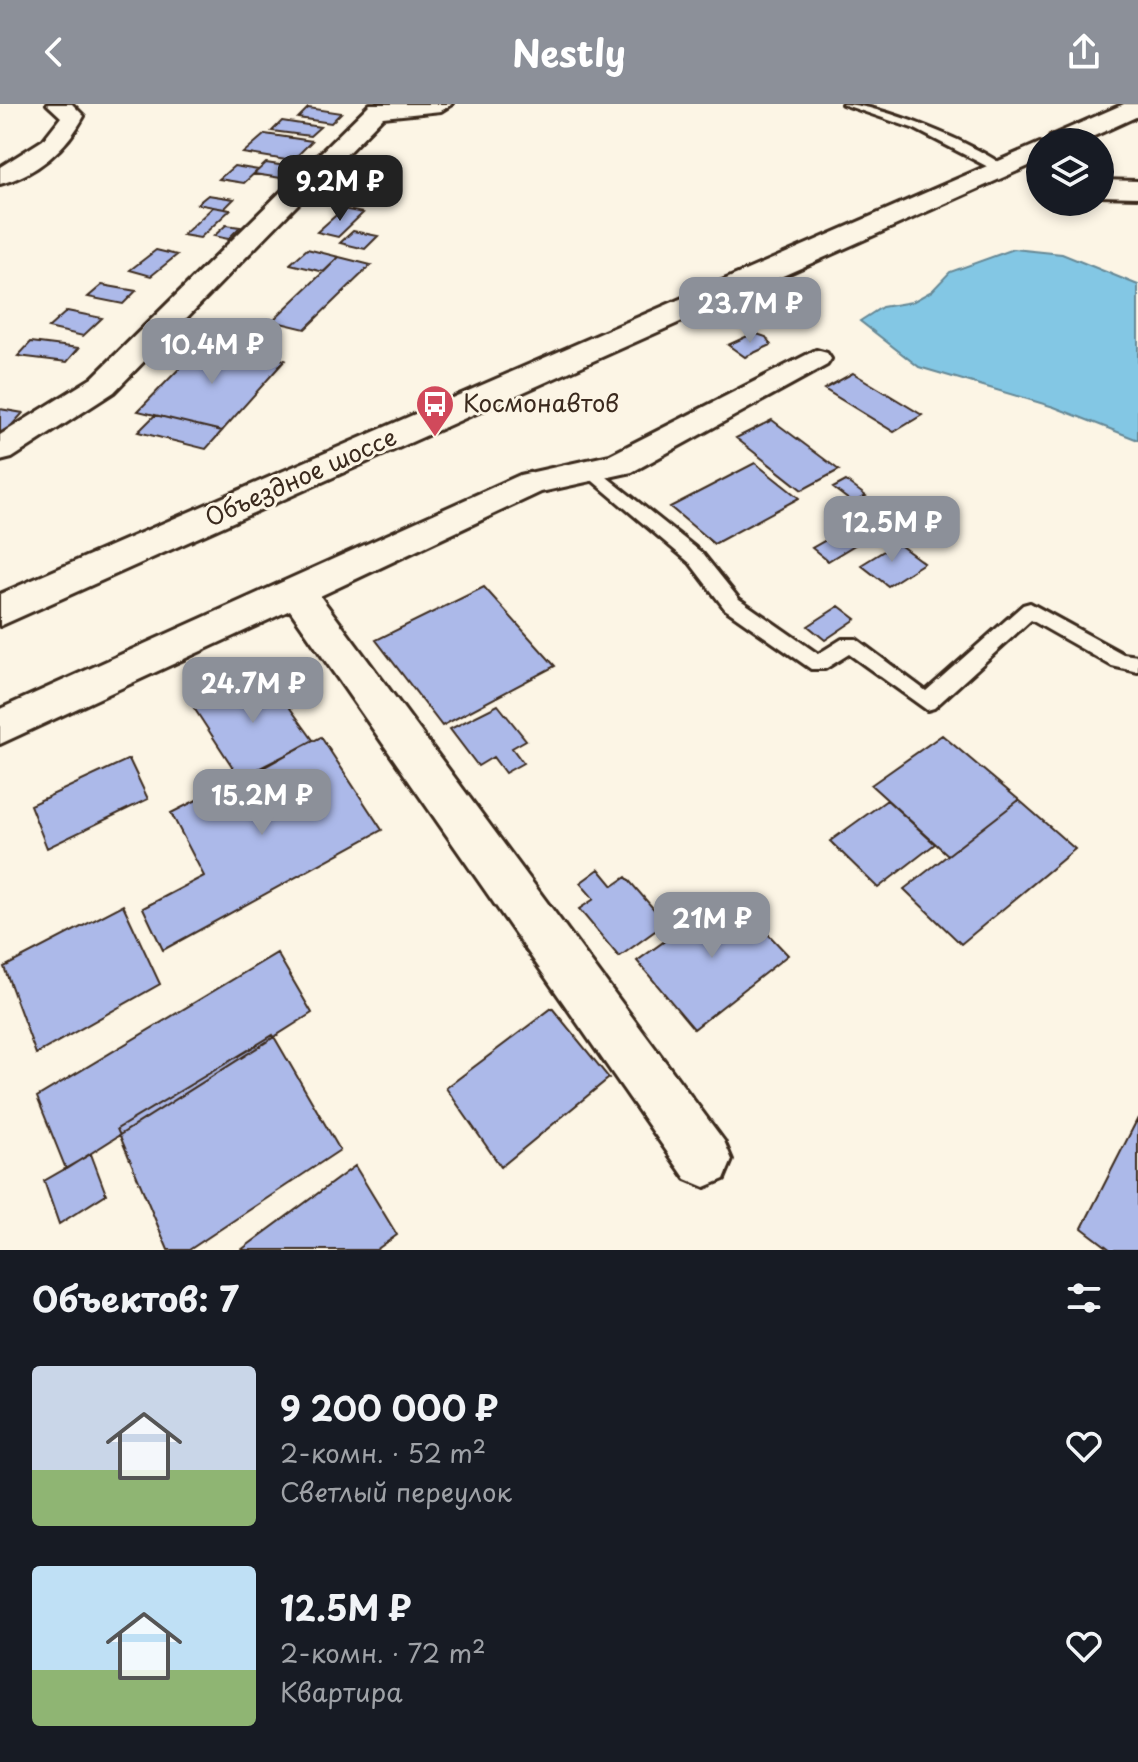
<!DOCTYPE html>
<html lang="ru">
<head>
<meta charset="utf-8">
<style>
  body { margin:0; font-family:"Playpen Sans",sans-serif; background:#242831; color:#f1f3f6; height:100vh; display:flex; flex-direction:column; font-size:30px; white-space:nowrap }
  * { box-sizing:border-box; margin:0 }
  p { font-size:26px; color:#9ea1a6 }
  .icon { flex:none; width:44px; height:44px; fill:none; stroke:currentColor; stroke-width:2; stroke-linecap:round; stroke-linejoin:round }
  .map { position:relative; height:1146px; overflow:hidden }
  .sheet { display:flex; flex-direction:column; background:#171b24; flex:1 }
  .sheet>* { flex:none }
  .controls { position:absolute; left:1026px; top:24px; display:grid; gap:16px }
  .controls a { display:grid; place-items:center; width:88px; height:88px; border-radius:50%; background:#171b24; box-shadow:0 4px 12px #0003; font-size:40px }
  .price { position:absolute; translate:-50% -68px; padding:0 18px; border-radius:16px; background:#8c9099; color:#fff; font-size:26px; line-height:52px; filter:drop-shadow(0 2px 4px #0008) }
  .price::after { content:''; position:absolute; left:50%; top:48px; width:24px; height:18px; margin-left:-12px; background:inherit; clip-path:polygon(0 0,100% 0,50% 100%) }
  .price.active { background:#222; color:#fff }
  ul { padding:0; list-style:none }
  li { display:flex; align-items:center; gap:24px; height:200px; padding:0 32px }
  li span { display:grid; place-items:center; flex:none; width:224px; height:160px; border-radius:8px; color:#555 }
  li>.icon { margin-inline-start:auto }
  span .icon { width:96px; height:96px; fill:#fffc; stroke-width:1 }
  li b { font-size:34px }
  h2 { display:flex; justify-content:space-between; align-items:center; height:96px; padding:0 32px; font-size:34px }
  header { display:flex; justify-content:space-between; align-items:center; height:104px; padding:0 32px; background:#8c9099; color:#fff; font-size:36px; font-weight:700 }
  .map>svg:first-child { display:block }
  .water { fill:#83c7e4; stroke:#668895; stroke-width:2 }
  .building { fill:#acb9e9; stroke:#3b2a1e; stroke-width:2 }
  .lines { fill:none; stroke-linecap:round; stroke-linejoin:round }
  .lane-casing { stroke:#3b2a1e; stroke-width:6 }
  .street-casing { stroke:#3b2a1e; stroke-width:6 }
  .secondary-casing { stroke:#3b2a1e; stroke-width:6 }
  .lane { fill:#fcf5e5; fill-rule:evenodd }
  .street { fill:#fcf5e5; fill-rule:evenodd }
  .secondary { fill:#fcf5e5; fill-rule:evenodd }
  .labels { text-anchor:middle; stroke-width:6; stroke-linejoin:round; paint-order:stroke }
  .far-poi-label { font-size:24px; fill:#3b2a1e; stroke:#fcf5e5; text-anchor:start }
  .far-street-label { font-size:24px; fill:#3b2a1e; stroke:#fcf5e5 }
</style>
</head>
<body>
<header><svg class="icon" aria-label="back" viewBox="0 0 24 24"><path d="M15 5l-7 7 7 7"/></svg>Nestly<svg class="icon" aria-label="share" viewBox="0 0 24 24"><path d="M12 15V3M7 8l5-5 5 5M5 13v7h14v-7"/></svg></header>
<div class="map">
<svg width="1138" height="1146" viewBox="0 0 1138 1146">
  <rect width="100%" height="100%" fill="#fcf5e5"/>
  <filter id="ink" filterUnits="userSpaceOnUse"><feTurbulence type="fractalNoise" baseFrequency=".0125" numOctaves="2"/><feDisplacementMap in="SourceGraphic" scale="16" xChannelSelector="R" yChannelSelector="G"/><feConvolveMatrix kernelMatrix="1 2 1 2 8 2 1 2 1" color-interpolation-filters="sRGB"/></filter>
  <g filter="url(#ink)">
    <!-- water -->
    <path class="water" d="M1014,145L1062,150L1138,181V336L1054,303L919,263L860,217L882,203L912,198L932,187L950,168Z"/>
    <!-- building -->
    <path class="building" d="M308,4L341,9L331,19L298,14Z
      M282,17L320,23L310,32L272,27Z
      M265,30L312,37L292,57L243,49Z
      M266,59L292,63L281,74L254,70Z
      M234,62L258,66L244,79L219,75Z
      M208,91L234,95L224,105L197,100Z
      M213,103L230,106L200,134L183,131Z
      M343,105L363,109L338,133L317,128Z
      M226,121L240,123L228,135L214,132Z
      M353,127L378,132L365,145L340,139Z
      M307,145L339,153L324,168L290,160Z
      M156,146L177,151L151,172L130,166Z
      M339,153L371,161L305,225L272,217Z
      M102,181L136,187L123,200L88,193Z
      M67,207L102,214L83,232L48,224Z
      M754,229L766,233L771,241L745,253L728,241Z
      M31,238L79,244L67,258L18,252Z
      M205,238L285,256L222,327L138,307Z
      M853,269L922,311L894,328L824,285Z
      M0,305L23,309L0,334Z
      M155,311L222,327L206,345L138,328Z
      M772,316L839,366L802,386L736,334Z
      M755,359L799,394L714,440L670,403Z
      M846,377L866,392L853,399L833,384Z
      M842,427L858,439L828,457L812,444Z
      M897,439L924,459L888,482L861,461Z
      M484,483L555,562L442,622L376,536Z
      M839,502L856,515L825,536L808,522Z
      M264,568L313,636L241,676L194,604Z
      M498,601L526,636L512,644L523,659L505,669L493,653L478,662L450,625Z
      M942,631L1019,696L948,751L871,681Z
      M321,633L382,726L163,846L143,804L204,772L171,709Z
      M129,655L148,695L47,744L30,701Z
      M887,696L935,740L878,784L830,737Z
      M1019,696L1075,745L961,840L904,785Z
      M599,765L613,782L626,773L666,819L619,853L579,805L594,795L580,779Z
      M730,790L788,851L694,925L637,857Z
      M123,801L160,880L36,950L4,863Z
      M277,849L312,909L66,1065L37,993Z
      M552,904L609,974L501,1063L446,984Z
      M273,931L340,1046L189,1146H168L117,1025Z
      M1138,1014V1146H1111L1082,1124Z
      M91,1050L106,1090L59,1120L44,1077Z
      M355,1062L397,1131L376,1146H241Z"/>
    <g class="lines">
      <defs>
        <path id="lane" d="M842,0C879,0 978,40 1006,64L996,67L915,25Z
          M593,362L702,449L739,495L818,550L842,535H856L926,587L1023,501L1030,499L1123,550L1138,552V568L1112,562L1031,516L934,604L927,606L849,550L825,565H811L725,505L690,459L587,372V364Z"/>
        <path id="street" d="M47,0H72L84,12C67,44 36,71 0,80V63L43,36L61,13Z
          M370,0H452L441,7L383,13L114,288L12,354L0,357V331L92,274Z
          M1100,76L1138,77V93L1100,92Z
          M816,246L827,249L831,255L827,261L632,368L541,388L320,492L724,1037L732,1056L724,1075L705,1083L686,1075L290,506L0,640V605L520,371L610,351Z"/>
        <path id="secondary" d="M1124,0H1138V12L1081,38H1047L1051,32Z
          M1040,39V57L0,522V490Z"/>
      </defs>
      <!-- lane casing -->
      <use href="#lane" class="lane-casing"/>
      <!-- street casing -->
      <use href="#street" class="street-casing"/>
      <!-- secondary casing -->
      <use href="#secondary" class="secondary-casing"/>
      <!-- lane -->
      <use href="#lane" class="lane"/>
      <!-- street -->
      <use href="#street" class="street"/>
      <!-- secondary -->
      <use href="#secondary" class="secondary"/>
    </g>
  </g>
  <!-- icons -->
  <defs>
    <symbol id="bus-pin" viewBox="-11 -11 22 30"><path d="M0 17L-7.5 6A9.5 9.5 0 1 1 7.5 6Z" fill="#d1495b" stroke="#fcf5e5"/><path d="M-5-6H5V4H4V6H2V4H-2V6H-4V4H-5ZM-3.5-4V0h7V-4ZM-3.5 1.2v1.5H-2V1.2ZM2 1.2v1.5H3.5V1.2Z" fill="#fff"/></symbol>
  </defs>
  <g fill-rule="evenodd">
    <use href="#bus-pin" x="413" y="278" width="44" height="60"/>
  </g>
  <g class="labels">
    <!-- far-poi labels -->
    <g class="far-poi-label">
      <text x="463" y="308">Космонавтов</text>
    </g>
    <!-- far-street labels -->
    <g class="far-street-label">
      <text transform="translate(301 374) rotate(-24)" y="8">Объездное шоссе</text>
    </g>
  </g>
</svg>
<div class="controls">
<a><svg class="icon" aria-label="layers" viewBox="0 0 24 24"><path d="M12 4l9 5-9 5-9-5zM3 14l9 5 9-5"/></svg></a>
</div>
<b class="price active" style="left:340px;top:119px">9.2M ₽</b>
<b class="price" style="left:750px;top:241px">23.7M ₽</b>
<b class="price" style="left:212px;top:282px">10.4M ₽</b>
<b class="price" style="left:892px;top:460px">12.5M ₽</b>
<b class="price" style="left:253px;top:621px">24.7M ₽</b>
<b class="price" style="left:262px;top:733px">15.2M ₽</b>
<b class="price" style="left:712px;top:856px">21M ₽</b>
</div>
<section class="sheet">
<h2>Объектов: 7<svg class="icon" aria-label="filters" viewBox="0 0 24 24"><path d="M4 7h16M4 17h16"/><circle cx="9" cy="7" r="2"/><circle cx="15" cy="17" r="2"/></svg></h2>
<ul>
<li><span style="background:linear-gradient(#c9d6e8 65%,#8fb573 0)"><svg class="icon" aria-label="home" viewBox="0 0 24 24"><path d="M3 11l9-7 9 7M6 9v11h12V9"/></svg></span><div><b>9 200 000 ₽</b><p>2-комн. · 52 m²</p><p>Светлый переулок</p></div><svg class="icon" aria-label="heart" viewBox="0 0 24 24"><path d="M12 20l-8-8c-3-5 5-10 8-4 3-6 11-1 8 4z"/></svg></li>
<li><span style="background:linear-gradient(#bfe0f5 65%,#8fb573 0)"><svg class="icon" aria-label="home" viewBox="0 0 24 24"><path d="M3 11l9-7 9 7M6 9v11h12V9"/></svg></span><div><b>12.5M ₽</b><p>2-комн. · 72 m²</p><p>Квартира</p></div><svg class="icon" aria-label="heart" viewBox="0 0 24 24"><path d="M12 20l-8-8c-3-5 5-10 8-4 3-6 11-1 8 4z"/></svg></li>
</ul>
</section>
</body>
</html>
